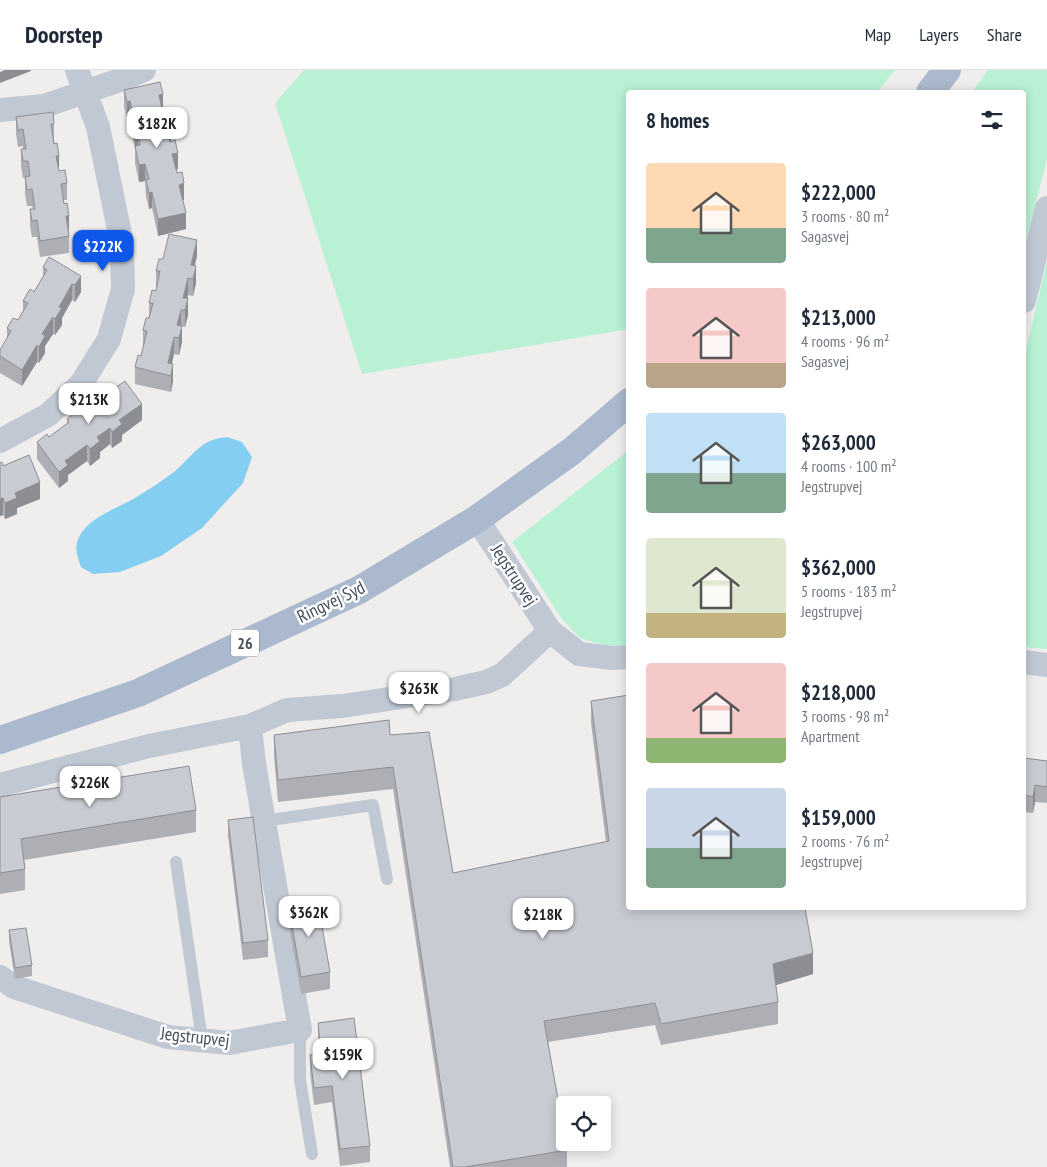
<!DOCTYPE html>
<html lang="en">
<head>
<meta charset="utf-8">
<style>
  body { margin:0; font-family:"PT Sans Narrow",sans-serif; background:#f2f2f3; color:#1f2937; height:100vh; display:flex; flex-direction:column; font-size:19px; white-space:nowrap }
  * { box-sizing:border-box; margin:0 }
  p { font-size:16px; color:#747a83 }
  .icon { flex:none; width:28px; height:28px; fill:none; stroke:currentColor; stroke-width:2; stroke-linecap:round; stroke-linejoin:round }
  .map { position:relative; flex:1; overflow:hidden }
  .panel { position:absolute; left:626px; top:20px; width:400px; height:820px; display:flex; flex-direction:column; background:#fff; border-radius:5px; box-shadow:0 2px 12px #0003 }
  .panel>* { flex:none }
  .controls { position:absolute; left:556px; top:1026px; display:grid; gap:10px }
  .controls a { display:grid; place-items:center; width:55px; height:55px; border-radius:5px; background:#fff; box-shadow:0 2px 12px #0003; font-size:25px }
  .price { position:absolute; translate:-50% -42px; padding:0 11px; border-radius:10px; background:#fff; color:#222; font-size:16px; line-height:32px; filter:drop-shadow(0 1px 2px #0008) }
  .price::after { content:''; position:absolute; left:50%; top:30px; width:15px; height:11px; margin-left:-8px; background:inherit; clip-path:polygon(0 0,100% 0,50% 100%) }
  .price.active { background:#0f57e9; color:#fff }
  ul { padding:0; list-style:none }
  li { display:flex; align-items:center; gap:15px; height:125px; padding:0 20px }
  li span { display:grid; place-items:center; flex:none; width:140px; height:100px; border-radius:5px; color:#555 }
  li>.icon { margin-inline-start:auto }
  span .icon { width:60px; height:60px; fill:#fffc; stroke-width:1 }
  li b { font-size:21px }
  h2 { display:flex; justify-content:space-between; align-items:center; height:60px; padding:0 20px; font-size:21px }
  header { display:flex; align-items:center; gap:30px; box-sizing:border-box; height:70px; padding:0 25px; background:#fff; border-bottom:1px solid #e0e1e3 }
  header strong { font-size:24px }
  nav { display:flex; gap:28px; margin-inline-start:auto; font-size:18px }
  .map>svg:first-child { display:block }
  .green { fill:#b8f1d4 }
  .water { fill:#83cef1 }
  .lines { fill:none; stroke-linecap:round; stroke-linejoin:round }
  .service { stroke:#c0c8d4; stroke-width:12 }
  .minor { stroke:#c0c8d4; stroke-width:24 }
  .primary { stroke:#abb9ce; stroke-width:28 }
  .wall { fill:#adafb5 }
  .shaded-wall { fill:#8d8e94 }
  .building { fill:#c9cbd3; stroke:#8d8e94 }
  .labels { text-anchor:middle; stroke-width:5; stroke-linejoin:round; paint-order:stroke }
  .shield { fill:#fff; stroke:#7c838d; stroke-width:1 }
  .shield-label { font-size:16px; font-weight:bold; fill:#444e5c }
  .street-label { font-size:18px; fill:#444e5c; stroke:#fff }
</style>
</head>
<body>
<header>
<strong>Doorstep</strong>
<nav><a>Map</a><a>Layers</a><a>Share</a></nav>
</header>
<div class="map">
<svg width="1047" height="1097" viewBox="0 0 1047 1097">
  <rect width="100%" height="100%" fill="#f0eded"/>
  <!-- green -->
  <path class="green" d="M304,0H895L877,22H629V259L362,304L275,33Z
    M988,0H1047V89L1024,179V22H972Z
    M1047,191V579L1024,577V289Z
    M629,380V576L603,575L580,568L562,549L512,472Z"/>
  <!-- water -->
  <path class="water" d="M227,367L242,372L252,387L243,413L202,458L161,486L120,502L93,504L81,497C77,485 73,475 81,464C92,446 118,438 135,428C148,420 162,411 174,402C193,386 200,369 227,367Z"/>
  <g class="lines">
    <!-- service -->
    <path class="service" d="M264,751L373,735L387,809
      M176,792L202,970
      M300,960V1010L312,1084"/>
    <!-- minor -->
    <path class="minor" d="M0,40L44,36L120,10L144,0
      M1024,231L1047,138
      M0,371L48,345L81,314L109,269L123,219L122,174L98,57L77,0
      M477,449L550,561L579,584L613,588L629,587
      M1024,592L1047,595
      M250,656L287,640L342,636L455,619L486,612L502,605L550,561
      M0,715L149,676L250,656L254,694L300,960L229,973L168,967L14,917L0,907"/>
    <!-- primary -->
    <path class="primary" d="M930,22L947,0
      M0,670L138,623L359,520L477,449L572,381L629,332"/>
  </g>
  <!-- wall -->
  <path class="wall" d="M124,20L163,41H162L178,99L176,100L184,130H183L186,159L158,166L152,138L149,139L146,127L145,111L139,112L135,93V79L132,67V55L130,48L127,49L124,37Z
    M16,47L54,54V70L59,101L67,113V130H63L69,162V183L40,187L37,167H32L30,156V139H33L32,136H27L25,124V108H23L21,96V79H23V76L18,77L16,64Z
    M197,186L194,196L196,213L193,226L188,225L187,228L188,245L185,257L182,256V272L179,285L174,284L172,294L173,311L171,322L135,314V297L141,286L143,277V260L149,248V233L156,221V201L163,189Z
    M43,197L81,206V222L75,232L72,230L62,248V255L55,265L53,264L45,276V283L39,293L37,292L22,316L0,303V280L7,268V258L18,250L23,241V231L34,222L43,208Z
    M102,327L142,350L122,365V371L112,378L110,374L100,382V388L90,396L87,391L68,405V411L59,418L37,389V372L49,367L67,354V349L80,344L90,337V332Z
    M3,396L40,429L17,438V444L5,449L3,445L0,446Z
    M591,631L813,904L776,915L778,932V954L661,975L655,955L548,972L567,1080V1097H450L393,719L278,732L274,686V665H390L453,803L606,772L591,653Z
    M1024,688L1047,691V733L1035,732L1033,743L1024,742Z
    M0,727L196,740V762L24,790L25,799V820L0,824Z
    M228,750L268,870V887L243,890L228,766Z
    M288,833L330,902V919L301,924L288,850Z
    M9,860L32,895V906L15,909L9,872Z
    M318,953L370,1076V1092L340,1096L332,1032L314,1035L310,1002V985L319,984L318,969Z"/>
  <!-- shaded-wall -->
  <path class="shaded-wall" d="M5,0H31V1L0,13V2Z
    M163,24V41L159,42V25Z
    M130,31V48L127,49V32Z
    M171,55V72L166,73V56Z
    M135,63H138V79L135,77Z
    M178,83V99L172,101V84Z
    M56,86H59V102Z
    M145,94V111L139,112V95Z
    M184,113V130L179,131V115Z
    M152,122V138L149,139V123Z
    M186,143V159L158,166V149Z
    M66,146H69V162Z
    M197,170V186L192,209L191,195Z
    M196,196V213L193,226V209Z
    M81,206V222L75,232V215Z
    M188,208V225L184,240L183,228Z
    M72,214V230L62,248V255L55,265V249L59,237Z
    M188,228V245L185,257V240Z
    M181,240V256L177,255Z
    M53,247V264L45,276V283L39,293V277L42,264Z
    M182,256V272L179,285V268Z
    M174,267V284L169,305L168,293Z
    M37,275V292L22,316V300Z
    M173,294V311L171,322V306Z
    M142,334V350L122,365V371L112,378V362L119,350Z
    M110,358V374L100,382V388L90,396V379L97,367Z
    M87,375V391L68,405V411L59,418V402L65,391Z
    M40,412V429L17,438V444L5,449V433L15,423Z
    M3,428V445L0,446V429Z
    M1035,715V732L1033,743V727Z
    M813,883V904L773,916V894Z"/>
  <!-- building -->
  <path class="building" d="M160,12L163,24L159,25L163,44L168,43L171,55L166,56L170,72L175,70L178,83L172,84L177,103L182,102L184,113L179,115L186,143L158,149L152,122L149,123L146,110L149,109L145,94L139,95L135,76L140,75L138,63H135L132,51L135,50L130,31L127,32L124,20Z
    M53,42L54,54H51L54,74L57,73L59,86H56L59,101L65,100L67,113L61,114L64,134L67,133L69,146H66L69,166L40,171L37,150L32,151L30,139H35L32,119L27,120L25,107L30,106L28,91H23L21,79H26L23,59L18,60L16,47Z
    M169,164L197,170L191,195L196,196L193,209L188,208L183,228H188L185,240H181L177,255L182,256L179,268L174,267L168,293L173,294L171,306L135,297L138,285L141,286L147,261L143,260L146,248H149L153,233H149L152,220L156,221L160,201H156L159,189H163Z
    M49,187L81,206L75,215L72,214L59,237L62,238L55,249L53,247L42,264L45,266L39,277L37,275L22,300L0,286V280L11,261L7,258L13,248L18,250L28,233L23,231L30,219L34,222L47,200L43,197Z
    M125,311L142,334L119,350L122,354L112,362L110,358L97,367L100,371L90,379L87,375L65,391L68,395L59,402L37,372L47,364L49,367L69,352L67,349L78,341L80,344L92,335L90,332L100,324L102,327Z
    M29,385L40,412L15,423L17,428L5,433L3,428L0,429V393L2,392L3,396Z
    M629,625V838H805L813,883L773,894L778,932L661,954L655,933L544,951L567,1080L465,1097H453L393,697L278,710L274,665L389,650L390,665L429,662L453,803L609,771L591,631Z
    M1024,688L1047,691V717L1035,715L1033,727L1024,725Z
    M189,696L196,740L21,769L25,799L0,803V727Z
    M253,747L268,870L243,873L228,750Z
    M317,828L330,902L301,907L288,833Z
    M26,858L32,895L15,898L9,860Z
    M354,948L370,1076L340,1079L332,1016L314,1018L310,985L321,983L318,953Z"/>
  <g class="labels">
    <!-- shield labels -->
    <rect class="shield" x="231" y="559.5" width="28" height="27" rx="4"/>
    <g class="shield-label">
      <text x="245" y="579">26</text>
    </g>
    <!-- street labels -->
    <g class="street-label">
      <text transform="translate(514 505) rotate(57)" y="6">Jegstrupvej</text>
      <text transform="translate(331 532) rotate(-26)" y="6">Ringvej Syd</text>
      <text transform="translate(195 967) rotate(6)" y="6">Jegstrupvej</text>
    </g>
  </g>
</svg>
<div class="controls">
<a><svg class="icon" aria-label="locate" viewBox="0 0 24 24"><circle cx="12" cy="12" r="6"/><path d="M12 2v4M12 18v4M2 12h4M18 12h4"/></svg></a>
</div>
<b class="price" style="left:157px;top:79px">$182K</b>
<b class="price active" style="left:103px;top:202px">$222K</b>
<b class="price" style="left:89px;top:355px">$213K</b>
<b class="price" style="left:419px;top:644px">$263K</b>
<b class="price" style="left:90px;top:738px">$226K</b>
<b class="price" style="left:309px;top:868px">$362K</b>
<b class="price" style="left:543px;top:870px">$218K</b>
<b class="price" style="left:343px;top:1010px">$159K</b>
<section class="panel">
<h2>8 homes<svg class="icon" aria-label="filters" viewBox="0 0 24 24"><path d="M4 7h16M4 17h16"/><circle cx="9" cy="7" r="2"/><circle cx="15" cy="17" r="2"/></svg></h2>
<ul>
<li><span style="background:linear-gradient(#ffd9b3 65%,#7fa58c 0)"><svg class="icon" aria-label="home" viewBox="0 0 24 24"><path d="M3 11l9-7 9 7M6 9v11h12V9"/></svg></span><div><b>$222,000</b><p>3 rooms · 80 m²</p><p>Sagasvej</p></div></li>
<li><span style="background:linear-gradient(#f6c9c9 75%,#b9a48a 0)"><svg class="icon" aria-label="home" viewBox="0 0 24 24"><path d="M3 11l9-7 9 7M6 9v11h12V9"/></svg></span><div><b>$213,000</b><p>4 rooms · 96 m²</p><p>Sagasvej</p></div></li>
<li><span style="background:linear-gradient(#bfe0f5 60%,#7fa58c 0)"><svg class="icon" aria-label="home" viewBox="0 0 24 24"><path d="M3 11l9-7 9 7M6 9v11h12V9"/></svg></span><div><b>$263,000</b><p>4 rooms · 100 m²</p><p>Jegstrupvej</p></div></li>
<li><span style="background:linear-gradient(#dfe7d0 75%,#c2b280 0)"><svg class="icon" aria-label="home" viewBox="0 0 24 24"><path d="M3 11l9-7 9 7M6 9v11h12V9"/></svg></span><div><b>$362,000</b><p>5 rooms · 183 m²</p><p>Jegstrupvej</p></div></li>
<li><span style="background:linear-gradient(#f6c9c9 75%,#8fb573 0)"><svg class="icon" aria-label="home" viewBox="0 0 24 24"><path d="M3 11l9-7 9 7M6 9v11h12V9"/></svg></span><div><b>$218,000</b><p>3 rooms · 98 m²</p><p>Apartment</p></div></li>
<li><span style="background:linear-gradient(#c9d6e8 60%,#7fa58c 0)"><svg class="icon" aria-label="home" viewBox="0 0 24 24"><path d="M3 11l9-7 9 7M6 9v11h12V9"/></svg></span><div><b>$159,000</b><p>2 rooms · 76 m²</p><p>Jegstrupvej</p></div></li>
</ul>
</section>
</div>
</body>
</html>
